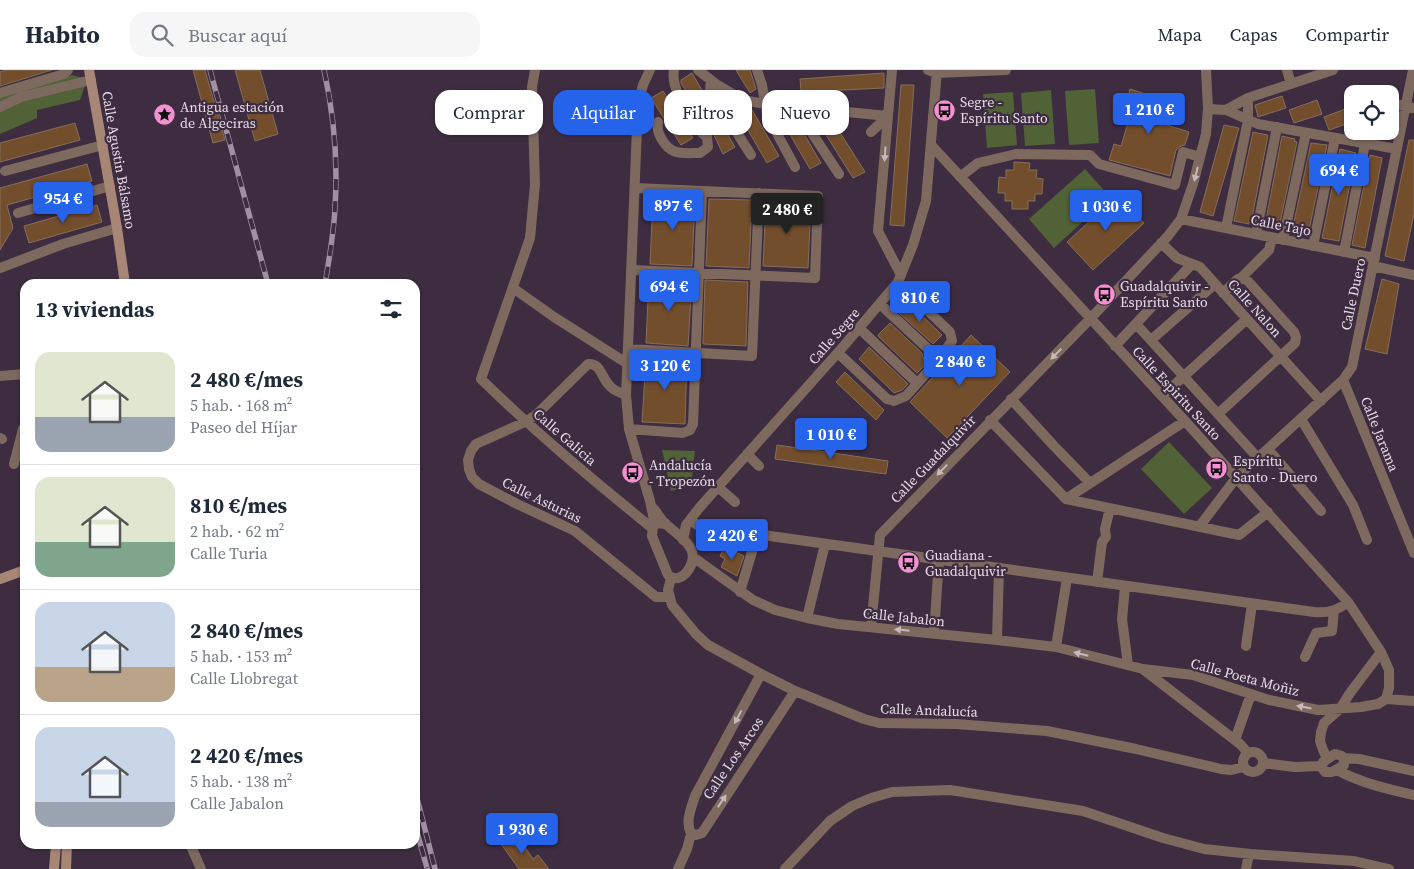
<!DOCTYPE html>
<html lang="es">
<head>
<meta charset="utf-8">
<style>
  body { margin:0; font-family:"Source Serif 4",serif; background:#f6f6f7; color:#1f2937; height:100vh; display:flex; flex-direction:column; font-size:19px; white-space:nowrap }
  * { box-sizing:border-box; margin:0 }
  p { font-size:16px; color:#747a83 }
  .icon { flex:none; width:28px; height:28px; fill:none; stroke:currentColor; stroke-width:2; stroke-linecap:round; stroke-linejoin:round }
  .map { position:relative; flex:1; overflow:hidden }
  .details { position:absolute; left:20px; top:209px; width:400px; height:570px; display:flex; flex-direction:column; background:#fff; border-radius:15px; box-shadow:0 1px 4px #0004 }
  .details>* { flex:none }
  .top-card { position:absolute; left:435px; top:20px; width:475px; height:45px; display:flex; gap:10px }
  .buttons { position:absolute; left:1344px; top:15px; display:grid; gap:10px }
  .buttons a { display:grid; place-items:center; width:55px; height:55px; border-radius:10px; background:#fff; box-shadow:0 1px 4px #0004; font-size:25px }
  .price { position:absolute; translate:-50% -42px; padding:0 11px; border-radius:5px; background:#2563eb; color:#fff; font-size:16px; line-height:32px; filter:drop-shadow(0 1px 2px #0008) }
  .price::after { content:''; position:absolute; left:50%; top:30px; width:15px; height:11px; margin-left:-8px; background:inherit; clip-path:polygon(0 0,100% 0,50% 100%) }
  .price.active { background:#222; color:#fff }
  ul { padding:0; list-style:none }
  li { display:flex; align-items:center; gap:15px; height:125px; padding:0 15px }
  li+li { border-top:1px solid #e0e1e3 }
  li span { display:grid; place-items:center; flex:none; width:140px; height:100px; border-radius:15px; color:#555 }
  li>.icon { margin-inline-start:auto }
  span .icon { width:60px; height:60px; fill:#fffc; stroke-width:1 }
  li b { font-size:21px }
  h2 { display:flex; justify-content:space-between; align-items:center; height:60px; padding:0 15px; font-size:21px }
  .tag { padding:0 18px; border-radius:15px; background:#fff; box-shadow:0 1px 4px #0004; font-size:18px; line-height:45px }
  .tag.active { background:#2563eb; color:#fff }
  header { display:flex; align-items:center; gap:30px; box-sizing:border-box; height:70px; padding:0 25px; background:#fff; border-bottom:1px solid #e0e1e3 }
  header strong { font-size:24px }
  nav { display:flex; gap:28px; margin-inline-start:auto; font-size:18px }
  .search { width:350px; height:45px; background:#f6f6f7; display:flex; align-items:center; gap:12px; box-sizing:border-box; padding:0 18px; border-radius:15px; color:#747a83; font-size:19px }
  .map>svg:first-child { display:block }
  .green { fill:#516237 }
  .building { fill:#734e2d; stroke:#856e5a }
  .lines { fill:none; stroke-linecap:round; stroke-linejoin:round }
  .street { stroke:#7e695e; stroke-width:10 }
  .secondary { stroke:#a78676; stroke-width:10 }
  .rail-casing { stroke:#9f91a1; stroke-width:5.5 }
  .rail { stroke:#3e2c41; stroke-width:4; stroke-dasharray:11; stroke-linecap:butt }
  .oneway { fill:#c7b8be }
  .labels { text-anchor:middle; stroke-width:4.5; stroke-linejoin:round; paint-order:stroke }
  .poi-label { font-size:14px; fill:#e6dae7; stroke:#3e2c41; text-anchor:start }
  .street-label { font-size:14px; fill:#e6dae7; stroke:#3e2c41 }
</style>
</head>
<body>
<header>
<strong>Habito</strong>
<div class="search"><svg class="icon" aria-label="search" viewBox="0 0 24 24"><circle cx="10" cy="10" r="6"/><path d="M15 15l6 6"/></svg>Buscar aquí</div>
<nav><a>Mapa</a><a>Capas</a><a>Compartir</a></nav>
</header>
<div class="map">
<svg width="1414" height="799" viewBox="0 0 1414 799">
  <rect width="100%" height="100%" fill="#3e2c41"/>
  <!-- green -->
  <path class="green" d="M72,5L87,9L80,30L37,40V48L0,64V26Z
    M1095,19L1099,73L1069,75L1065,21Z
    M1051,20L1055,74L1025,76L1021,23Z
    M1013,22L1017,75L987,78L983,24Z
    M1085,99L1110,127L1054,178L1029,149Z
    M1169,372L1212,418L1184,444L1141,399Z
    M662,380L695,381L691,416L671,421Z"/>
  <!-- building -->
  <path class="building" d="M6,0H52L0,16V2Z
    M193,0H205L225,70L213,73Z
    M235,0H260L278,64L255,71Z
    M736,0H750L756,19L750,23Z
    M692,3L735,77L723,84L713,63L681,13V10Z
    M884,3V18L801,22L800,9Z
    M901,15H914L904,156L890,155Z
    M1130,19L1174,33L1167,55L1189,62L1185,75L1181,76L1176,80L1170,106L1109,90L1114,74L1121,76L1131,43L1124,41Z
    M663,21L693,68L681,75L651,28Z
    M1282,26L1286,38L1258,47L1255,35Z
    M1317,30L1322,44L1294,53L1289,40Z
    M1351,37L1352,52L1329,60L1324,47Z
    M747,38H751L779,86L767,93L738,43Z
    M793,45L821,93L810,99L782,51Z
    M75,53L80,70L0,92V73Z
    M834,53L865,102L853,108L823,60Z
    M1224,55L1239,58L1213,146L1200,142Z
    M1253,62L1268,65L1251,153L1249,152V154L1234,151Z
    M1282,66L1295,69L1294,71L1297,72L1279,158L1265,155Z
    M1409,70H1414V144L1404,191L1385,186Z
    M1311,73L1327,75L1308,165L1292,161Z
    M1340,79L1356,83L1339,171L1322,168Z
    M1370,85L1382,88L1365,178L1352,175Z
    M1014,92L1030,93L1029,100H1037L1036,108L1043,109L1042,124H1035V131H1028V139H1012V131H1005V123H998L999,107L1006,108V100H1014Z
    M87,94L92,111L7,135L13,158L0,180V118Z
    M1118,125L1144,153L1093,200L1067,172Z
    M653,127L695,128L692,196L650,194Z
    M709,129L752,130L749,198L706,196Z
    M766,131L811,133L808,198L763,196Z
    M97,135L102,152L29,173L24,156Z
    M649,208L692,210L688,276L646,273Z
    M1382,209L1399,214L1387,284L1365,279Z
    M705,210L748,212L746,276L703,274Z
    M909,233L942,265L933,274L899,243Z
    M890,253L923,284L922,286L928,292L917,303L879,267L878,265Z
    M971,265L1010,302L947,368L910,332Z
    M869,277L908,314L902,320L894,323L859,289Z
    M646,287L687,289L685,354L642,352Z
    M845,302L884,340L876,350L836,312Z
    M777,375L888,391L886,404L775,389Z
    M725,477L744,486L737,506L721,497L725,489L720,486Z
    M516,764L533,789L538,785L549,799H519L501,774Z"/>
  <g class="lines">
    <!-- street -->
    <path class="street" d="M535,0L532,17L535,114L530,168L481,309C535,362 593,410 652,458
      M650,0L643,15L638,34L626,325L629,359L650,431L655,455
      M698,0L716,14L743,30L765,34L888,46
      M757,0L762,15L767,45L795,97
      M892,0L878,161L901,205
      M928,0L937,3L1006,0
      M1287,0L1291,14
      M711,10L710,20L751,85
      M0,23L64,4L68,0
      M1390,33L1414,38
      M0,37L21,27L91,10
      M802,37V48L839,104
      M1208,39L1226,40L1258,54L1397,79
      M1226,40L1248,28L1333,0
      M658,52C657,59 658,62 661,68C671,86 681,83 700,83L708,77L707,67L702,63C691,45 670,21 674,0
      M871,62L888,46
      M932,76L1185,351L1348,532L1381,582L1389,600V618L1386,629
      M5,101L103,75
      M960,107L978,93L1016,84L1090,85L1099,94L1175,115L1183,82L1200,87
      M18,143L110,116
      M1181,149L1375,188
      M1226,158L1248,50V28
      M1256,164L1277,57
      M1283,170L1306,63
      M1161,173L1177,188L1200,197L1321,331
      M1313,176L1335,68
      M1344,182L1365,74
      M1373,196L1414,205
      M0,198L63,174L117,158
      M631,200L815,208L818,126L635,118
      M1242,207L1269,180L1272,168
      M513,218L554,247L628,294
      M880,234L939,289
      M1136,254L1258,388
      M859,258L917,313
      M1151,270L1215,214
      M1115,276L1192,194
      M628,279L752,286L759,123
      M838,283L887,329L894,331L906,326L939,289L952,271L950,262L898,212
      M0,306L25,304
      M1343,310L1414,483
      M626,325C620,322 613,321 609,315C601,307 601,293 588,294L536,345L525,352L476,374L471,381L468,390L469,399L472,407L479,414L517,434L575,461L656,527H668
      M1162,326L1247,249
      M1011,329L1054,376L1090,413
      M1218,344L1295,273L1296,267L1294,262L1246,209H1238L1223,223
      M1301,349L1353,435L1367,470
      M990,350L1066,429L1239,465L1268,442
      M629,359L683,363L690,360L693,354L702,121
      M0,368L2,369
      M1268,379L1321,441
      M747,384L759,396
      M14,394L23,359H25
      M718,417L735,432
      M1066,429L1185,351
      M654,439C658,444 661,450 666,454C674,462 686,469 691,479C698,492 682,517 668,505L652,466L653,456L658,453L665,454
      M690,450L699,456L706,457L1314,542C1328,543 1337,541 1348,532
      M1199,457L1236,408L1343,310L1352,297L1413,0
      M683,470L686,455L700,437L842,278L898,212L913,175L926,131L937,0
      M693,487L753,530L775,540L807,548L838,554L997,570L1056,577L1143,599L1193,605L1269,630L1318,640L1361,637L1378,634L1386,629L1414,631
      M671,508L668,520L672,535L696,564L708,575L761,604L795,621L864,649L879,653L956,654L1047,661L1136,679L1221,699L1231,700L1244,697
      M1097,512L1102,472L1106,467L1105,459L1110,438
      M1125,517L1122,549L1128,595
      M740,522L757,465
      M807,548L825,474
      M871,557L880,465L1090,249L1168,166L1181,149L1193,114L1206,64L1208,39L1206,0
      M934,563L939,490
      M997,570L999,498
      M1246,576L1252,534
      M1056,577L1067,508
      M1305,587L1316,563L1332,561L1334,541
      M1144,600L1240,674L1248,683
      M1235,670L1251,624
      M1243 692a10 10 0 1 1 20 0a10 10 0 1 1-20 0Z
      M1335,684L1342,686L1344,690V695L1332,702H1325L1322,698L1323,692Z
      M1327,688L1323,680L1320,671L1321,662L1324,653L1340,639L1350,623L1381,582
      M1344,688L1359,689L1414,701
      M1263,693L1295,697L1321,696
      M1337,700C1361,713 1387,719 1414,725
      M691,764L696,765L702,763L795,621
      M190,774L201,799
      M678,799L687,779L691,764C685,751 691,739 695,726L761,604
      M785,799L830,751L852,736L871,728L892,722L950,720L1083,741L1163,768L1204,779L1251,784L1354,791L1389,799
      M1246,799L1249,784"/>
    <!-- secondary -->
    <path class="secondary" d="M89,0L117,158L125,214
      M0,509L25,500
      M54,799L56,774
      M66,799L67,774"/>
    <defs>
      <path id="rail" d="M210,0L268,214
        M324,0C334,45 338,91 335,137C334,163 329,189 325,214
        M415,720L435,799
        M415,755L427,798"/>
    </defs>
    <!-- rail casing -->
    <use href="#rail" class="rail-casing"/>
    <!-- rail -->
    <use href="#rail" class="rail"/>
  </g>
  <!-- one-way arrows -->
  <defs><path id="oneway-solid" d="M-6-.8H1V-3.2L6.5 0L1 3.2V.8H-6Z" transform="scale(1.25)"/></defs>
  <g class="oneway">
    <use href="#oneway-solid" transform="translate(885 84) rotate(94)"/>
    <use href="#oneway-solid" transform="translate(1196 104) rotate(104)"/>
    <use href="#oneway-solid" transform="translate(1056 284) rotate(135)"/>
    <use href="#oneway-solid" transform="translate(942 400) rotate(134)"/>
    <use href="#oneway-solid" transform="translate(902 560) rotate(-174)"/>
    <use href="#oneway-solid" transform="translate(1081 584) rotate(-166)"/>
    <use href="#oneway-solid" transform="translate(1304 637) rotate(-169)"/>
    <use href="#oneway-solid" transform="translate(738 647) rotate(118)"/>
    <use href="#oneway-solid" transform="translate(722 731) rotate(-56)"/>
  </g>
  <!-- icons -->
  <defs>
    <symbol id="bus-disc" viewBox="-11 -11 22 22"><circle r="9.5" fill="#f591d2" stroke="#3e2c41"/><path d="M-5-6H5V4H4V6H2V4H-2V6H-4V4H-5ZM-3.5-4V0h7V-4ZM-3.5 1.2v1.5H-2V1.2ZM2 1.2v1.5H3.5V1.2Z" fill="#111"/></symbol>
    <symbol id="sight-disc" viewBox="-11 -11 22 22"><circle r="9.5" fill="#f591d2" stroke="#3e2c41"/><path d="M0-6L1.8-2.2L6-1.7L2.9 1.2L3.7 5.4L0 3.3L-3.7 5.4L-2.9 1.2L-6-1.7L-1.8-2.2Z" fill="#111"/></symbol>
  </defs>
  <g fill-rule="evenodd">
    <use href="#bus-disc" x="932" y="28" width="25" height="25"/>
    <use href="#sight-disc" x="152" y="32" width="25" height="25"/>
    <use href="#bus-disc" x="1092" y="212" width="25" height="25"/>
    <use href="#bus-disc" x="1204" y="386" width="25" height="25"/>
    <use href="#bus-disc" x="620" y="390" width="25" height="25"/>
    <use href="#bus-disc" x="896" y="480" width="25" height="25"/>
  </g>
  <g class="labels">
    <!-- poi labels -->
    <g class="poi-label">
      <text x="960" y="37">Segre -<tspan x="960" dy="16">Espíritu Santo</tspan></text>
      <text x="180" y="42">Antigua estación<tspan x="180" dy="16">de Algeciras</tspan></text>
      <text x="1120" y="221">Guadalquivir -<tspan x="1120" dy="16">Espíritu Santo</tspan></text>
      <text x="1233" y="396">Espíritu<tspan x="1233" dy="16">Santo - Duero</tspan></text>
      <text x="649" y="400">Andalucía<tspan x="649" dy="16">- Tropezón</tspan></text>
      <text x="925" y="490">Guadiana -<tspan x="925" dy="16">Guadalquivir</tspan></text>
    </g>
    <!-- street labels -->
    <g class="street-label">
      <text transform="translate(119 90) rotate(80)" y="5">Calle Agustin Bálsamo</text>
      <text transform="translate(1281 155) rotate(11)" y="5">Calle Tajo</text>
      <text transform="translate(1353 224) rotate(-78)" y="5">Calle Duero</text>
      <text transform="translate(1255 238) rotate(48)" y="5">Calle Nalon</text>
      <text transform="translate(834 266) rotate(-49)" y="5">Calle Segre</text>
      <text transform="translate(1177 323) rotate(47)" y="5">Calle Espiritu Santo</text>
      <text transform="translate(1380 364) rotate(68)" y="5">Calle Jarama</text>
      <text transform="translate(565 367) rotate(41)" y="5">Calle Galicia</text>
      <text transform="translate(933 389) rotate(-46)" y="5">Calle Guadalquivir</text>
      <text transform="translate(542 430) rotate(26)" y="5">Calle Asturias</text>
      <text transform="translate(904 547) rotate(6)" y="5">Calle Jabalon</text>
      <text transform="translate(1245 607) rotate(15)" y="5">Calle Poeta Moñiz</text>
      <text transform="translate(929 640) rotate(2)" y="5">Calle Andalucía</text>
      <text transform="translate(733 688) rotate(-56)" y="5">Calle Los Arcos</text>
    </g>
  </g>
</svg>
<div class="buttons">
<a><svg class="icon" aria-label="locate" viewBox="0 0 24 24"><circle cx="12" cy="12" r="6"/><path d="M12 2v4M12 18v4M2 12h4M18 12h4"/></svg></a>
</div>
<b class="price" style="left:1149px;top:65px">1 210 €</b>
<b class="price" style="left:1339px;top:126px">694 €</b>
<b class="price" style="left:63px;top:154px">954 €</b>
<b class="price" style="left:673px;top:161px">897 €</b>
<b class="price" style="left:1106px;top:162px">1 030 €</b>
<b class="price active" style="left:787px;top:165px">2 480 €</b>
<b class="price" style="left:669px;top:242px">694 €</b>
<b class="price" style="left:920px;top:253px">810 €</b>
<b class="price" style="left:960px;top:317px">2 840 €</b>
<b class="price" style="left:665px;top:321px">3 120 €</b>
<b class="price" style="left:831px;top:390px">1 010 €</b>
<b class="price" style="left:732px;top:491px">2 420 €</b>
<b class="price" style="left:522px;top:785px">1 930 €</b>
<div class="top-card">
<a class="tag">Comprar</a>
<a class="tag active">Alquilar</a>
<a class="tag">Filtros</a>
<a class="tag">Nuevo</a>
</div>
<section class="details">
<h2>13 viviendas<svg class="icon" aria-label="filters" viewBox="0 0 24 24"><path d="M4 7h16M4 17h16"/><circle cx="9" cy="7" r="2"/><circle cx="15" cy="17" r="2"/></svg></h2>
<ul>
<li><span style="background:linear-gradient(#dfe7d0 65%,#9aa5b1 0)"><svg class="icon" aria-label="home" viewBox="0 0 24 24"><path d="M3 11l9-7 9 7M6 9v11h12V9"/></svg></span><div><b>2 480 €/mes</b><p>5 hab. · 168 m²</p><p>Paseo del Híjar</p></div></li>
<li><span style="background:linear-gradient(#dfe7d0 65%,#7fa58c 0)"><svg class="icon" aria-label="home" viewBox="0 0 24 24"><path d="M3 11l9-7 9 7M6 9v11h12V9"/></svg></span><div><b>810 €/mes</b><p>2 hab. · 62 m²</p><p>Calle Turia</p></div></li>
<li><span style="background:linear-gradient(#c9d6e8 65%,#b9a48a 0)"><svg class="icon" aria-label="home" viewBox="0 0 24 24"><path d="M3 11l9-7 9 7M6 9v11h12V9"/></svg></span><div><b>2 840 €/mes</b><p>5 hab. · 153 m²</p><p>Calle Llobregat</p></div></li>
<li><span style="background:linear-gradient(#c9d6e8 75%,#9aa5b1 0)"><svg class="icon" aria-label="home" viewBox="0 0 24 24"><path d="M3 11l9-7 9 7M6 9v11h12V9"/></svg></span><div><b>2 420 €/mes</b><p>5 hab. · 138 m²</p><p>Calle Jabalon</p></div></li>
</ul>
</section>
</div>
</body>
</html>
